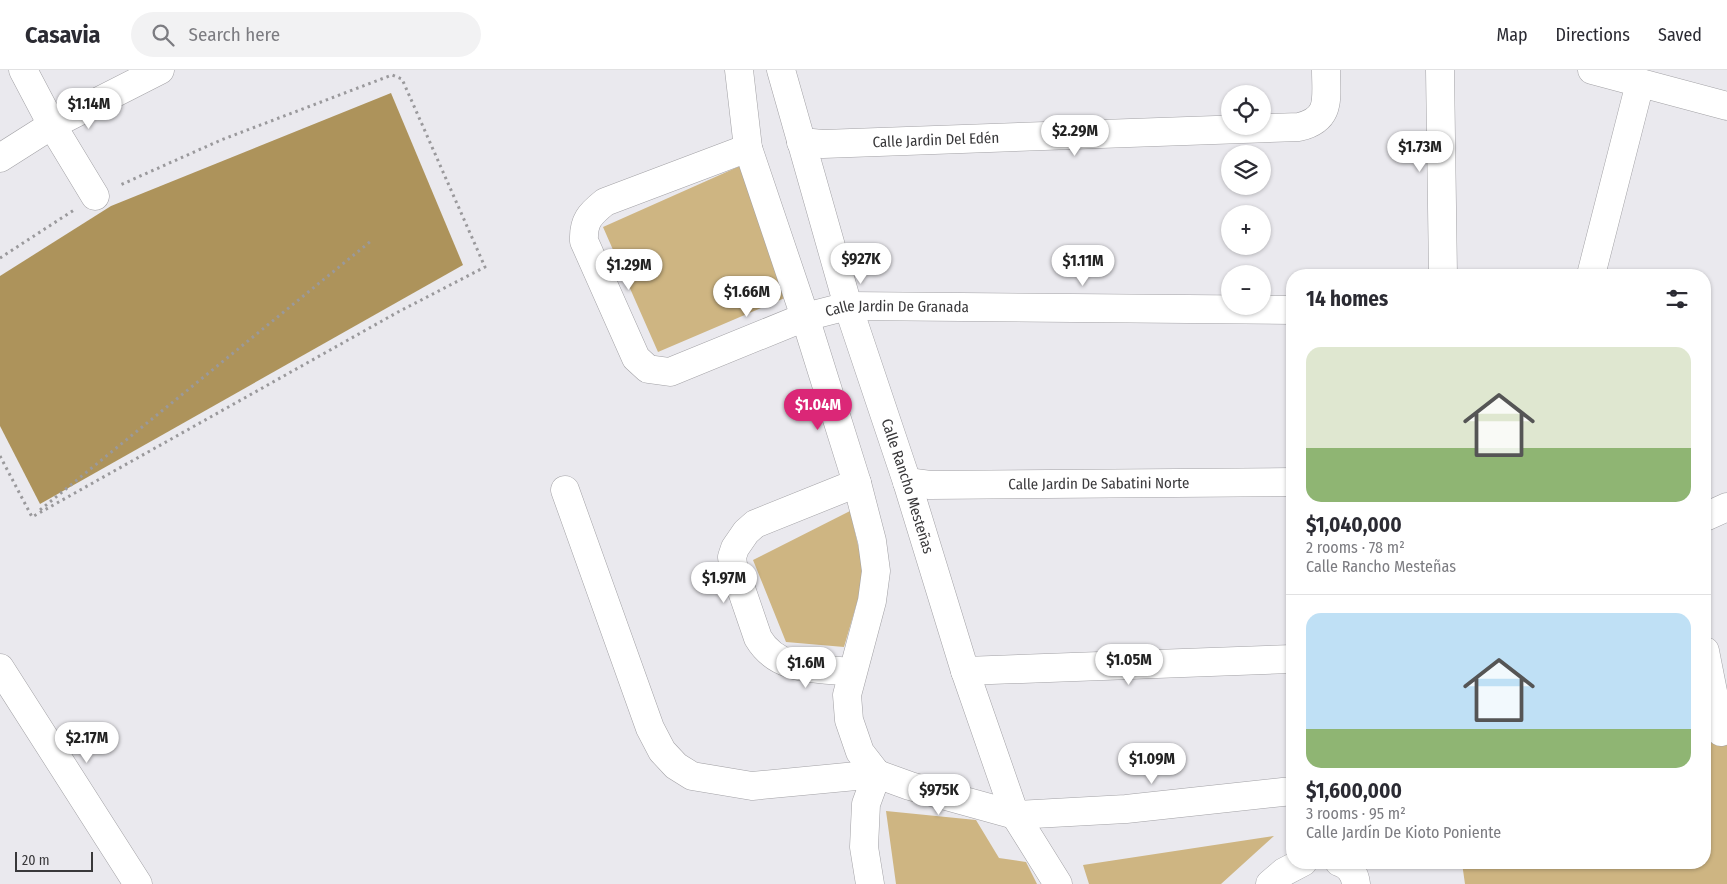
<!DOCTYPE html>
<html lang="en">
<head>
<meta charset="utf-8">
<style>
  body { margin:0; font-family:"Fira Sans Condensed",sans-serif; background:#f2f2f3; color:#2b2b33; height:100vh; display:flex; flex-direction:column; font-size:19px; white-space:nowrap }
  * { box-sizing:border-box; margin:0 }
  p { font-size:16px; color:#7c7c81 }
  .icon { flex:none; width:28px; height:28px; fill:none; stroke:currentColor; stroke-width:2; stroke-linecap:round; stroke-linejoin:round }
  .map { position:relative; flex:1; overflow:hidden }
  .details { position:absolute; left:1286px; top:199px; width:425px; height:600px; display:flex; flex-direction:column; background:#fff; border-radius:20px; box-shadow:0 1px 4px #0004 }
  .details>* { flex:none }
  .fabs { position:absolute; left:1221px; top:15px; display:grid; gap:10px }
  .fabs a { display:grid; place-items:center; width:50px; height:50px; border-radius:50%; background:#fff; box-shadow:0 1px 4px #0004; font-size:25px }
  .scale { position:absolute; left:15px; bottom:12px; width:78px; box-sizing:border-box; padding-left:5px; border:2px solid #39383a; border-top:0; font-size:14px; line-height:18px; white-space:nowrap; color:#39383a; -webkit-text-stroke:4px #eae9ee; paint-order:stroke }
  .price { position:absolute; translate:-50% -42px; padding:0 11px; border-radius:18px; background:#fff; color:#222; font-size:16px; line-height:32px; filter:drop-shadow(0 1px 2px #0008) }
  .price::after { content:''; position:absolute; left:50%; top:30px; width:15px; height:11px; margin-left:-8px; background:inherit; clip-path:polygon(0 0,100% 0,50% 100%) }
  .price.selected { background:#db2777; color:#fff }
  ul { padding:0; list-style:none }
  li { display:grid; align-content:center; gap:10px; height:265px; padding:0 20px }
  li+li { border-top:1px solid #e1e1e2 }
  li span { display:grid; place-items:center; height:155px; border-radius:15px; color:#555 }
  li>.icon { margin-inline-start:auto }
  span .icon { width:90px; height:90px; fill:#fffc; stroke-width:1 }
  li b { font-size:21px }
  h2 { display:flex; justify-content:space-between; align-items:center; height:60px; padding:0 20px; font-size:21px }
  header { display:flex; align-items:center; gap:30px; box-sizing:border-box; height:70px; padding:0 25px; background:#fff; border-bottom:1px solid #e1e1e2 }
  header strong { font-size:24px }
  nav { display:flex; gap:28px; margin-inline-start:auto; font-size:18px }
  .search { width:350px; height:45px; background:#f2f2f3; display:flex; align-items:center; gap:12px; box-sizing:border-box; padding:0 18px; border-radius:28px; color:#7c7c81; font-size:19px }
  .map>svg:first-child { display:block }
  .green { fill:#ceb582 }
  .water { fill:#ad935b }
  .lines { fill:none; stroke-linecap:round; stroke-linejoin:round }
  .minor-casing { stroke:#a2a1a5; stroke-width:29 }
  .path { stroke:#9a999c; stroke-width:3; stroke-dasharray:2.5 4; stroke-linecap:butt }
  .minor { stroke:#fff; stroke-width:28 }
  .labels { text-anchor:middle; stroke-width:4; stroke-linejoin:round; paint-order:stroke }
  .street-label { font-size:15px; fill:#39383a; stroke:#eae9ee }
</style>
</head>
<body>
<header>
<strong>Casavia</strong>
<div class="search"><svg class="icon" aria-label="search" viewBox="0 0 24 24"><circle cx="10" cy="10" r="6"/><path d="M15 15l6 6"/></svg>Search here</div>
<nav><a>Map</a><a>Directions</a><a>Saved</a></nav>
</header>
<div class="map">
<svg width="1727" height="814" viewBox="0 0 1727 814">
  <rect width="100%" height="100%" fill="#eae9ee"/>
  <!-- green -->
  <path class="green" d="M740,96L787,227L658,282L603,157Z
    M850,441L865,505L844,577L786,572L753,490Z
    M1727,654V814H1465L1462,793L1705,792V661Z
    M886,741L976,750L999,788L1026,792L1037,814H896Z
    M1274,766L1221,814H1089L1083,795Z"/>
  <!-- water -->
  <path class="water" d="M391,23L463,195L40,434L0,356V206L111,136Z"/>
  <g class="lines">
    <defs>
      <g id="minor">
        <path d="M23,0L52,55L95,126"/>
        <path d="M739,0L748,78L805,247L857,413L872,471L876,501L872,531L847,625L849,650L860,682L877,704"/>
        <path id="s1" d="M781,0L848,236L907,412L965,601L1015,745L1058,814"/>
        <path d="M1440,0L1443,205"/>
        <path d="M1592,0L1727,36"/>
        <path id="s2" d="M801,72L823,74L1299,57C1332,49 1326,28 1326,0"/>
        <path id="s3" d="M748,78L605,132C590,144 583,151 584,171L636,288L648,299L670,302L805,247L848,236L1292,240"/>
        <path d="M0,88L52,55L160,0"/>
        <path d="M1591,205L1640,13"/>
        <path id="s4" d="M907,412L930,415L1292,412"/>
        <path d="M565,420L650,658L662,681L676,696L692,706L752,716L877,704L910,716L1015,745L1126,739L1292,721"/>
        <path d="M1705,447L1727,437"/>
        <path d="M1705,581L1721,662"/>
        <path d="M0,598L138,814"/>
        <path d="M965,601L1292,589"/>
        <path d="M852,602C817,598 778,602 758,568L733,495L732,487L735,478L746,462L755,454L857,413"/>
        <path d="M1339,792C1349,795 1355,804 1356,814"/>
        <path d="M870,814L864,777L866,734L877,704"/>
        <path d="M1270,814L1284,802L1303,792"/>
      </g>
    </defs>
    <!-- minor casing -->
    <use href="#minor" class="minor-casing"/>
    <!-- path -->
    <path class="path" d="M0,188L74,140
      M0,386L32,447L398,242L485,197L402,9L392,5L221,70L118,116
      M40,440L371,171"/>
    <!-- minor -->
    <use href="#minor" class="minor"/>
  </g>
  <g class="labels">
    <!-- street labels -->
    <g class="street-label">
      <text dy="5" stroke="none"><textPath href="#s2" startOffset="135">Calle Jardin Del Edén</textPath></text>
      <text dy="5" stroke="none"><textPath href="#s3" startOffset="605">Calle Jardin De Granada</textPath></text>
      <text dy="5" stroke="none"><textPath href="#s4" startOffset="192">Calle Jardin De Sabatini Norte</textPath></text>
      <text dy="5" stroke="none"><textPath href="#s1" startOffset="435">Calle Rancho Mesteñas</textPath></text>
    </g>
  </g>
</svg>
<div class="fabs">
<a><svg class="icon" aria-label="locate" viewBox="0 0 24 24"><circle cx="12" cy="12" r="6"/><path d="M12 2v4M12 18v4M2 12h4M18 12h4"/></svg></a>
<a><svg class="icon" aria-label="layers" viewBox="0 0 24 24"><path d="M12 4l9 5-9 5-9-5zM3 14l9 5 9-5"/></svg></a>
<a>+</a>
<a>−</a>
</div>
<div class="scale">20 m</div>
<b class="price" style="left:89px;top:60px">$1.14M</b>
<b class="price" style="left:1075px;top:87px">$2.29M</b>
<b class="price" style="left:1420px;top:103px">$1.73M</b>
<b class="price" style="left:861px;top:215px">$927K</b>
<b class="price" style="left:1083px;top:217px">$1.11M</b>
<b class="price" style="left:629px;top:221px">$1.29M</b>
<b class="price" style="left:747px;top:248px">$1.66M</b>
<b class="price selected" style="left:818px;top:361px">$1.04M</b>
<b class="price" style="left:724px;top:534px">$1.97M</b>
<b class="price" style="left:1129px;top:616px">$1.05M</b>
<b class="price" style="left:806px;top:619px">$1.6M</b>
<b class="price" style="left:87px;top:694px">$2.17M</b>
<b class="price" style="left:1152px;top:715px">$1.09M</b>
<b class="price" style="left:939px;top:746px">$975K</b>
<section class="details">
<h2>14 homes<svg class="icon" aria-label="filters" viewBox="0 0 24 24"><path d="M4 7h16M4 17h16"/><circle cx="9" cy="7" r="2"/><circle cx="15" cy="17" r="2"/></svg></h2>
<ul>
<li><span style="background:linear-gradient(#dfe7d0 65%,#8fb573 0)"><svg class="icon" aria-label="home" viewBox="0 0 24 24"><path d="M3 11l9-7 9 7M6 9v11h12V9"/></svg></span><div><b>$1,040,000</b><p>2 rooms · 78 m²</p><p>Calle Rancho Mesteñas</p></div></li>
<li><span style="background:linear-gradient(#bfe0f5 75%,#8fb573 0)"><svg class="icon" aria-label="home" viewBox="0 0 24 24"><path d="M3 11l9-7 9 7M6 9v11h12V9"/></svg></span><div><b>$1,600,000</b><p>3 rooms · 95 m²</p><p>Calle Jardín De Kioto Poniente</p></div></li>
</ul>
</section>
</div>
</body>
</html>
